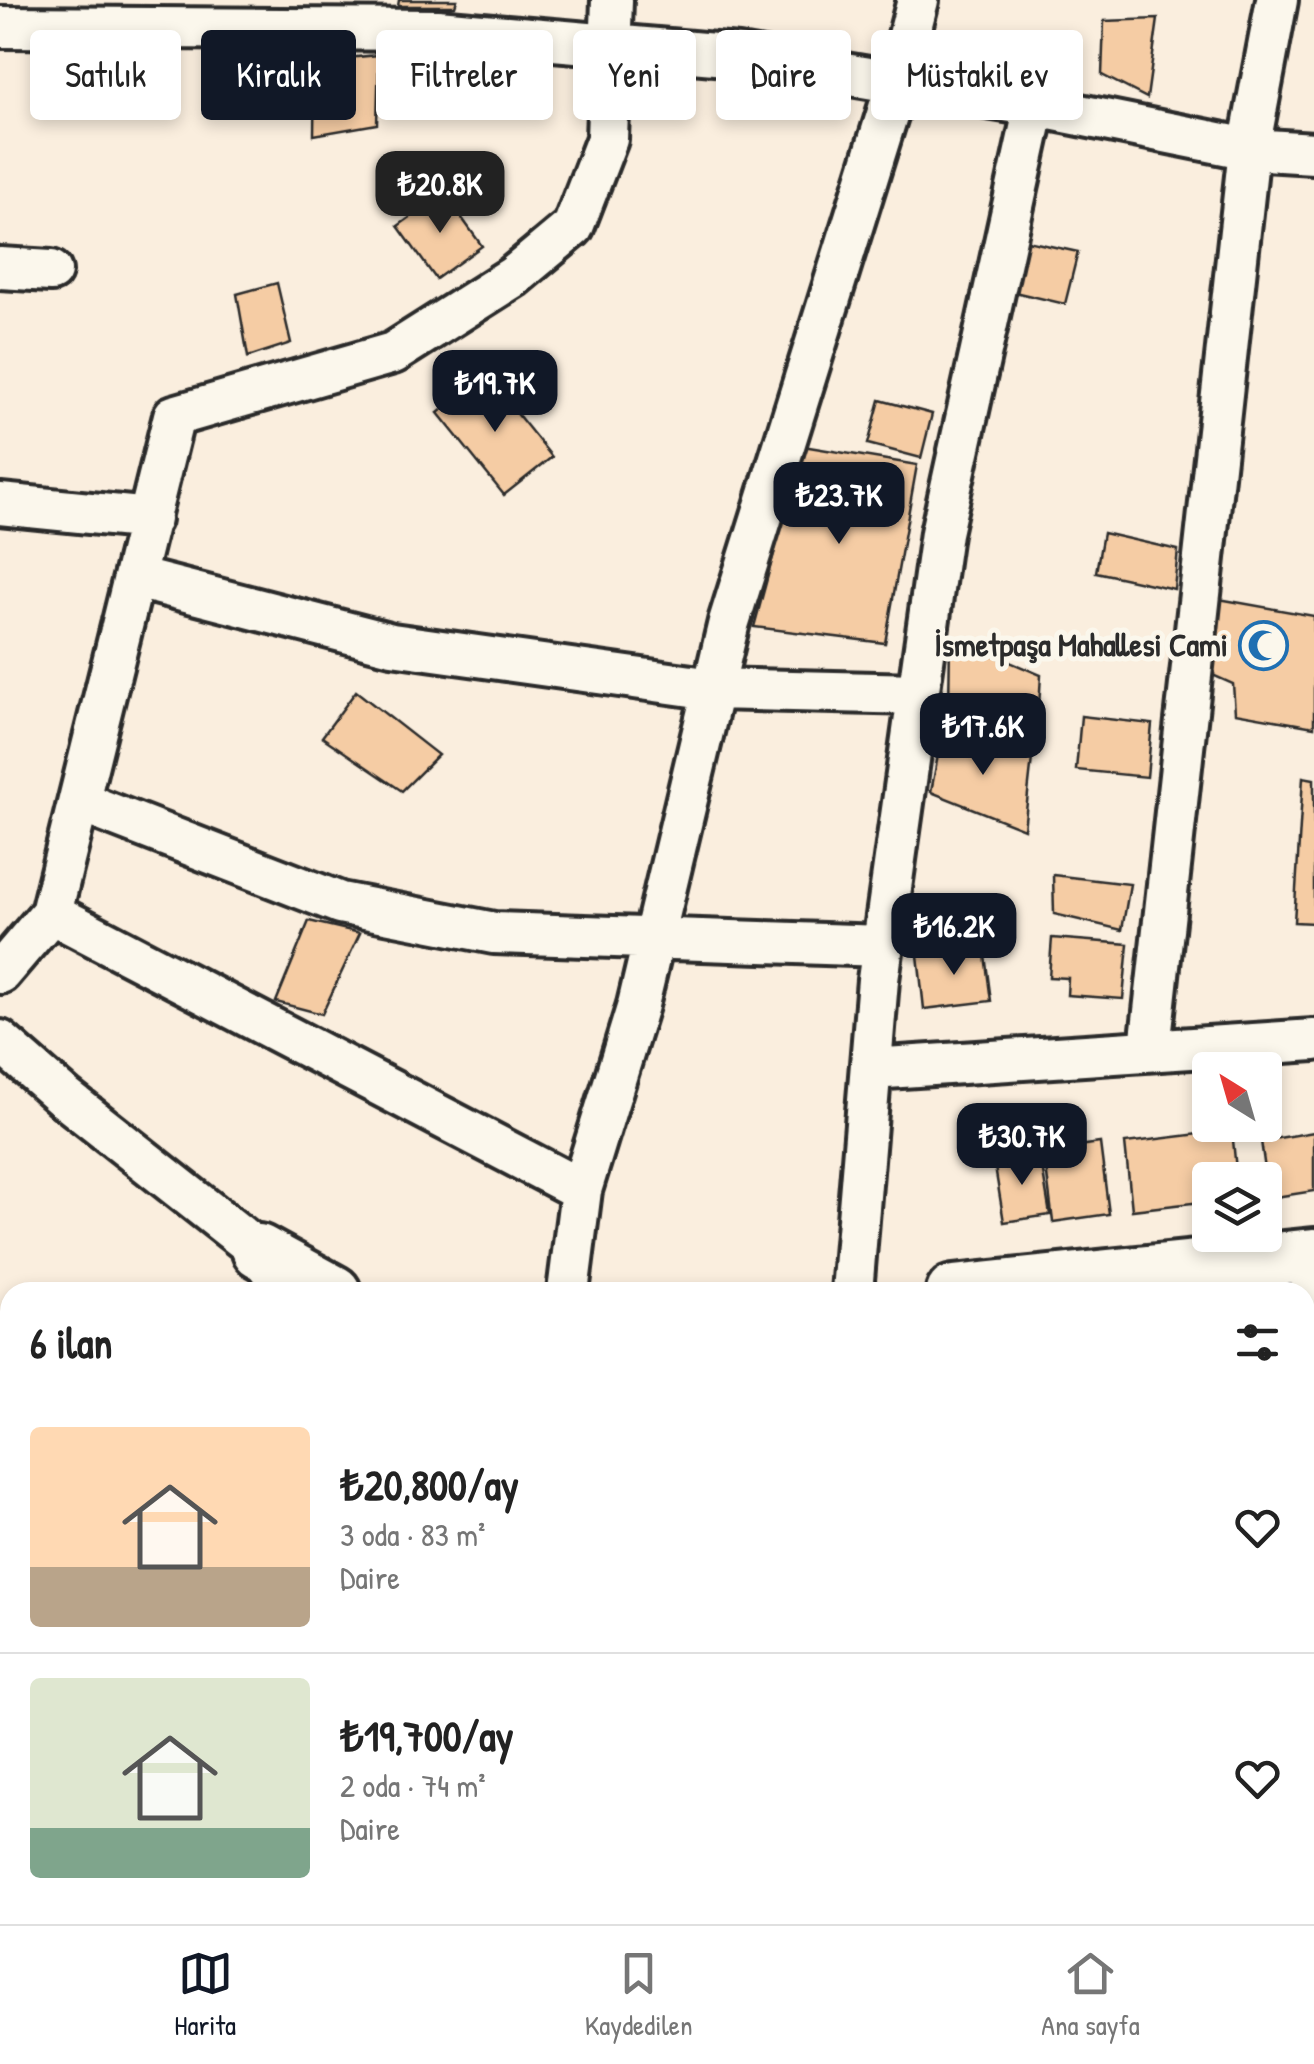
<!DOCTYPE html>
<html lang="tr">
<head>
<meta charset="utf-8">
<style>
  body { margin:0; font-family:"Patrick Hand",sans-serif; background:#f6f6f6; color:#222; height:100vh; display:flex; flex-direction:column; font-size:38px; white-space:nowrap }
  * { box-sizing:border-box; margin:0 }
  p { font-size:32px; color:#767676 }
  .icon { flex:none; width:55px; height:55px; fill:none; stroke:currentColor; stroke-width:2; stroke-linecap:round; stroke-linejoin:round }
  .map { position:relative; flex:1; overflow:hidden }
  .panel { position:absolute; left:0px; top:1282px; width:1315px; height:642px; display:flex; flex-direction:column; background:#fff; border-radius:30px 30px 0 0; box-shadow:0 5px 15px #0003 }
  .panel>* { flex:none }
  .guide { position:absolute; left:30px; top:30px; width:1255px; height:90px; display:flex; gap:20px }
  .needle { width:65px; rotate:323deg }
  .controls { position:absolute; left:1192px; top:1052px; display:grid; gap:20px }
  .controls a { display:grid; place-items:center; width:90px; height:90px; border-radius:10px; background:#fff; box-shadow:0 5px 15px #0003; font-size:50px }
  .price { position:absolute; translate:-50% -85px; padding:0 22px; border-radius:20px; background:#111827; color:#fff; font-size:32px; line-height:65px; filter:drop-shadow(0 2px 5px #0008) }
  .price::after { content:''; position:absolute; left:50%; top:60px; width:30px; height:22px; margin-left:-15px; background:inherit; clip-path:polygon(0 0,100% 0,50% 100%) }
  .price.current { background:#222; color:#fff }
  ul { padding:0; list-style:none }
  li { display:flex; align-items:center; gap:30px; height:250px; padding:0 30px }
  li+li { border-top:2px solid #e0e0e0 }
  li span { display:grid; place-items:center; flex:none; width:280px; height:200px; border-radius:10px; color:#555 }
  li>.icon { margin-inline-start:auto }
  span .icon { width:120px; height:120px; fill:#fffc; stroke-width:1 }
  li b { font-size:42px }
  h2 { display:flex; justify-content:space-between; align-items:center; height:120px; padding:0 30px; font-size:42px }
  .tag { padding:0 35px; border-radius:10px; background:#fff; box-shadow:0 5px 15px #0003; font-size:35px; line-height:90px }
  .tag.current { background:#111827; color:#fff }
  .tabs { display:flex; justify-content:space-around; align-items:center; height:140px; border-top:2px solid #e0e0e0; background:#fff; font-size:28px; color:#767676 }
  .tabs a { display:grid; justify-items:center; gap:5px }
  .tabs .current { color:#111827 }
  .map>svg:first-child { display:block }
  .building { fill:#f5cca4; stroke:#2b2b2b; stroke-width:2.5 }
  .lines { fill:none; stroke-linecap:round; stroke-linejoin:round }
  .minor-casing { stroke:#2b2b2b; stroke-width:48 }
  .major-casing { stroke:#2b2b2b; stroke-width:60 }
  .minor { stroke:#fbf7ec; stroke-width:40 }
  .major { stroke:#fbf7ec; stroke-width:52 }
  .labels { text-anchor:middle; stroke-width:10; stroke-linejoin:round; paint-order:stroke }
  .poi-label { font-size:32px; font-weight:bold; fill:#2b2b2b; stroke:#fbf7ec; text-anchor:end }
</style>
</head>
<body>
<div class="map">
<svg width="1314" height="1924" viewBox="0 0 1314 1924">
  <rect width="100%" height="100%" fill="#faeede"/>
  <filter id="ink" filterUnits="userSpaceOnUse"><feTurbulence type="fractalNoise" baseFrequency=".01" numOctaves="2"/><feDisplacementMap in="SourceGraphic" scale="20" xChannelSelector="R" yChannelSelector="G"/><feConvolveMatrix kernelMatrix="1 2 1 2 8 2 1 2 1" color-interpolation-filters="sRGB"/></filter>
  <g filter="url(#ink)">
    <!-- building -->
    <path class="building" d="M399,0H457L455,6H398Z
      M1158,19L1147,98L1102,75L1104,21Z
      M379,55L377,124L314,135L315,61Z
      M444,193L482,246L436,279L398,226Z
      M1018,239L1078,252L1065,304L1006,290Z
      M277,283L291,343L248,357L237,294Z
      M486,375L552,457L504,495L438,413Z
      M880,400L932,414L921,458L868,444Z
      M803,446L917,465L885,643L754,627Z
      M1103,533L1178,550L1174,589L1096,572Z
      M1219,599L1314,616V727L1235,713L1233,684L1208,673Z
      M950,637L1041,675L1037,737L949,711Z
      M356,691L438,755L402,791L322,737Z
      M1081,716L1152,724L1147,777L1076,770Z
      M943,729L1032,758L1024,829L931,792Z
      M1303,777L1314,779V923L1294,922Z
      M1053,875L1130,884L1122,930L1054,914Z
      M309,921L360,933L322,1014L276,1002Z
      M1052,938L1128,944L1123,999L1067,995L1068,978L1049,977Z
      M984,947L991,1001L924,1009L918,955Z
      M1232,1130L1237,1180H1210V1201L1132,1210L1125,1143Z
      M1314,1132V1191L1269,1198L1261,1141Z
      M1100,1143L1109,1214L1053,1222L1044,1151Z
      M1040,1154L1050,1215L1004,1222L994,1161Z"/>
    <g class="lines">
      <defs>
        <path id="minor" d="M0,27L437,30L738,56L1035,106L1249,149L1314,153
          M0,268L51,271
          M0,504L150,519
          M136,578L392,644L713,689L918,694
          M80,802L340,903L494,933L883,946
          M51,913L581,1190
          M0,973L51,913L174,416L393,353L513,277L573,227L607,139L612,0
          M0,1041L65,1098L259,1251L274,1273
          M1150,1048L1249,149L1277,0
          M871,1069L1314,1040
          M568,1292L581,1190L638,1005L729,622L897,83L918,0
          M852,1292L878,980L941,533L1035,106
          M1305,1595L1314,1557
          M1305,1685H1314
          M223,1915L225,1924
          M783,1915L794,1924
          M1260,1915L1264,1924
          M412,1924L414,1915
          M540,1924L542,1915
          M927,1924L950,1915"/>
        <path id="major" d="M259,1251L334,1292
          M953,1292L1314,1255
          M1305,1306L1314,1305
          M0,1567L10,1560
          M0,1614L10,1607"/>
      </defs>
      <!-- minor casing -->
      <use href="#minor" class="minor-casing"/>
      <!-- major casing -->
      <use href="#major" class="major-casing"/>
      <!-- minor -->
      <use href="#minor" class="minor"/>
      <!-- major -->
      <use href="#major" class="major"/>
    </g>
  </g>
  <!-- icons -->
  <defs>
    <symbol id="mosque-ring" viewBox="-11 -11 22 22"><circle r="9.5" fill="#fbf7ec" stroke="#1f6fb2" stroke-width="1.5"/><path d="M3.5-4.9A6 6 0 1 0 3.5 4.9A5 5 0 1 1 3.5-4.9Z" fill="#1f6fb2"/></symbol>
  </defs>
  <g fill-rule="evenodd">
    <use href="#mosque-ring" x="1236" y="618" width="55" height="55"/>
  </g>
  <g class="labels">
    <!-- poi labels -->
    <g class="poi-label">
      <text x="1228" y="656">İsmetpaşa Mahallesi Cami</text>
    </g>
  </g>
</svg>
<div class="controls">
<a><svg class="needle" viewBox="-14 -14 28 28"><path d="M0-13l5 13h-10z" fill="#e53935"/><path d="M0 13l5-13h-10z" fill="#767676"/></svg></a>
<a><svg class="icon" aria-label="layers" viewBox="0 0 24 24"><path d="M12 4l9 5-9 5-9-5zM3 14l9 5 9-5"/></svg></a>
</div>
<b class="price current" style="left:440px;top:236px">₺20.8K</b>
<b class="price" style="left:495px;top:435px">₺19.7K</b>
<b class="price" style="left:839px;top:547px">₺23.7K</b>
<b class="price" style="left:983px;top:778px">₺17.6K</b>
<b class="price" style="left:954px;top:978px">₺16.2K</b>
<b class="price" style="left:1022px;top:1188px">₺30.7K</b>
<div class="guide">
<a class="tag">Satılık</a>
<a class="tag current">Kiralık</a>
<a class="tag">Filtreler</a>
<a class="tag">Yeni</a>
<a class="tag">Daire</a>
<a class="tag">Müstakil ev</a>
</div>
<section class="panel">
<h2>6 ilan<svg class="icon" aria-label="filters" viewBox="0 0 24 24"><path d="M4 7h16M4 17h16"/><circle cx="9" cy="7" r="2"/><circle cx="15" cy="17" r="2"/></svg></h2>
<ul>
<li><span style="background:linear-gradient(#ffd9b3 70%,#b9a48a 0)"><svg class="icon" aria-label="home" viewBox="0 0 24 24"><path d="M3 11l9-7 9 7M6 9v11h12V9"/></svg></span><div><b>₺20,800/ay</b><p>3 oda · 83 m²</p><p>Daire</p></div><svg class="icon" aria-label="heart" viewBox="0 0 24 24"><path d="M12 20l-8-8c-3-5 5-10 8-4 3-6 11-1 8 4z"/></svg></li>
<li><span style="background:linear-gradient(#dfe7d0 75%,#7fa58c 0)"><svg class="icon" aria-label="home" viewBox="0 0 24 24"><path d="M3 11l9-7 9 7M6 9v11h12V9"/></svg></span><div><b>₺19,700/ay</b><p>2 oda · 74 m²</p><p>Daire</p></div><svg class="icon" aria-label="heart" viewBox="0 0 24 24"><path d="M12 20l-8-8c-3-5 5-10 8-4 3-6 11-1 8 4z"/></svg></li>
</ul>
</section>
</div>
<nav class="tabs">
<a class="current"><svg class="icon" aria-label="map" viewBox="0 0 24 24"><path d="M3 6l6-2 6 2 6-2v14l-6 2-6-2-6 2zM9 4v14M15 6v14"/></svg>Harita</a>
<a><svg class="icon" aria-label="saved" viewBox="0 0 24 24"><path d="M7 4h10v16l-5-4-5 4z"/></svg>Kaydedilen</a>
<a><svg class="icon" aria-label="home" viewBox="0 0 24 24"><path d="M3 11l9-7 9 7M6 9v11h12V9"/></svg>Ana sayfa</a>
</nav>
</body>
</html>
